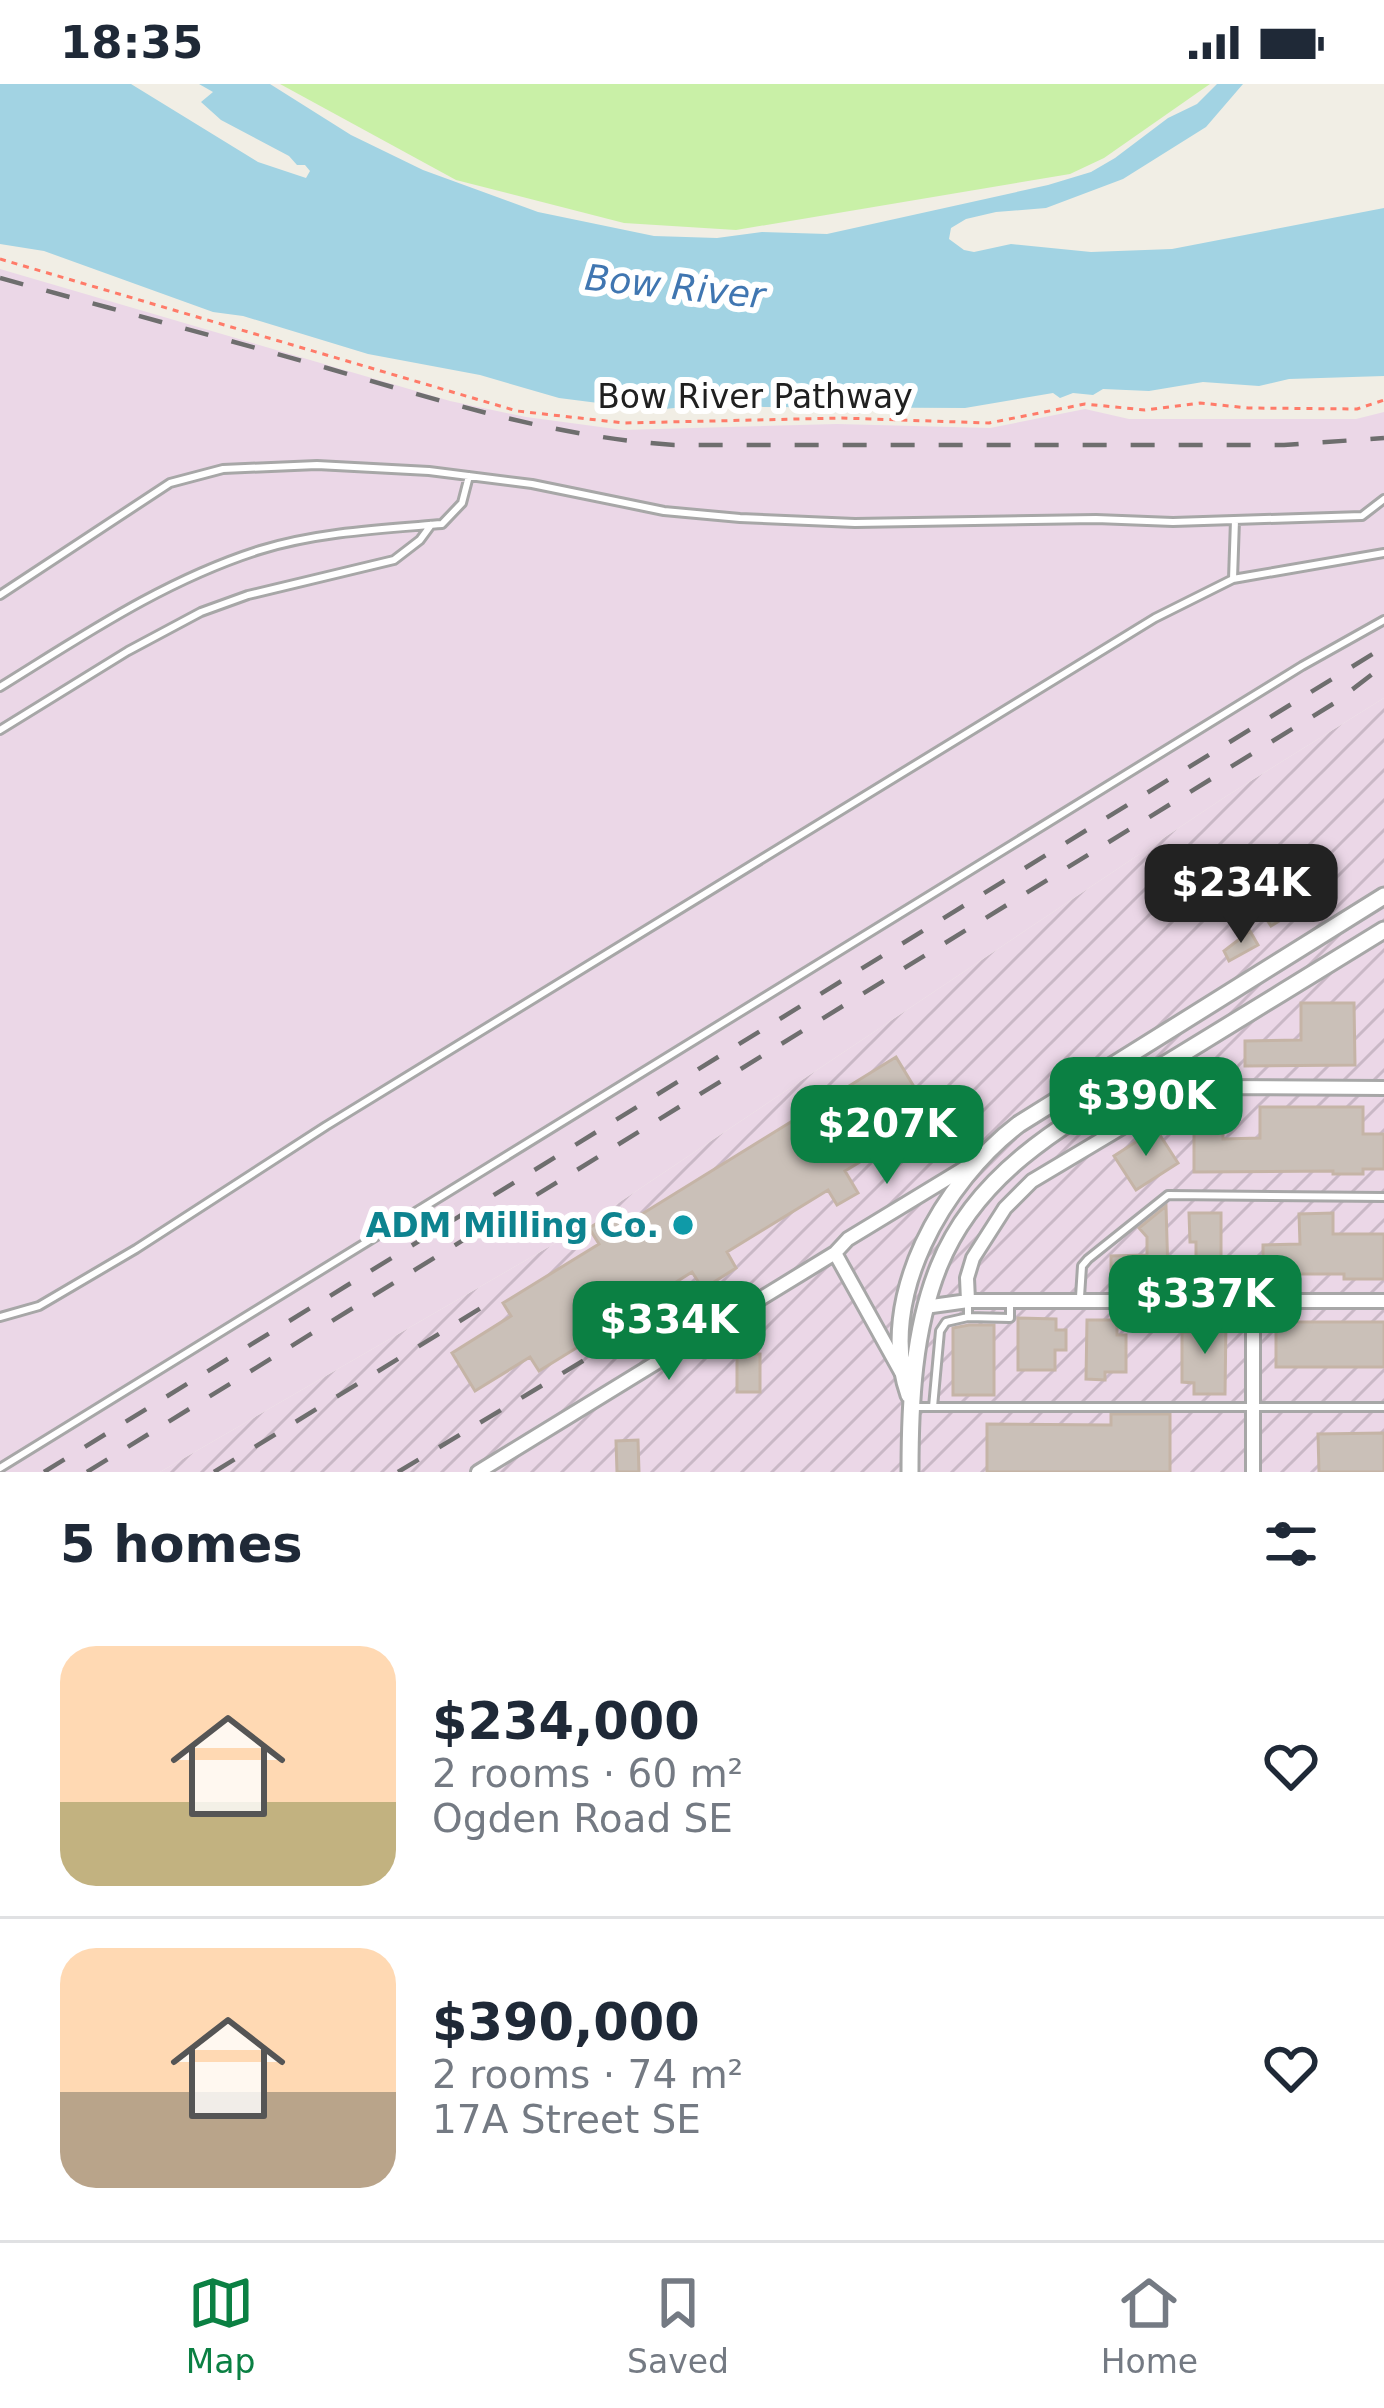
<!DOCTYPE html>
<html lang="en">
<head>
<meta charset="utf-8">
<style>
  body { margin:0; font-family:"DejaVu Sans",sans-serif; background:#f2f2f3; color:#1f2937; height:100vh; display:flex; flex-direction:column; font-size:45px; white-space:nowrap }
  * { box-sizing:border-box; margin:0 }
  p { font-size:39px; color:#747a83 }
  .icon { flex:none; width:66px; height:66px; fill:none; stroke:currentColor; stroke-width:2; stroke-linecap:round; stroke-linejoin:round }
  .map { position:relative; height:1388px; overflow:hidden }
  .panel { display:flex; flex-direction:column; background:#fff; flex:1 }
  .panel>* { flex:none }
  .price { position:absolute; translate:-50% -102px; padding:0 27px; border-radius:24px; background:#0b8043; color:#fff; font-size:39px; line-height:78px; filter:drop-shadow(0 3px 6px #0008) }
  .price::after { content:''; position:absolute; left:50%; top:72px; width:36px; height:27px; margin-left:-18px; background:inherit; clip-path:polygon(0 0,100% 0,50% 100%) }
  .price.selected { background:#222; color:#fff }
  ul { padding:0; list-style:none }
  li { display:flex; align-items:center; gap:36px; height:300px; padding:0 60px }
  li+li { border-top:3px solid #e0e1e3 }
  li span { display:grid; place-items:center; flex:none; width:336px; height:240px; border-radius:36px; color:#555 }
  li>.icon { margin-inline-start:auto }
  span .icon { width:144px; height:144px; fill:#fffc; stroke-width:1 }
  li b { font-size:51px }
  h2 { display:flex; justify-content:space-between; align-items:center; height:144px; padding:0 60px; font-size:51px }
  .status { display:flex; justify-content:space-between; align-items:center; height:84px; padding:0 60px; background:#fff; direction:ltr }
  .status svg { height:33px; fill:currentColor }
  .tab-bar { display:flex; justify-content:space-around; align-items:center; height:168px; border-top:3px solid #e0e1e3; background:#fff; font-size:33px; color:#747a83 }
  .tab-bar a { display:grid; justify-items:center; gap:6px }
  .tab-bar .selected { color:#0b8043 }
  .map>svg:first-child { display:block }
  .industrial { fill:url(#industrial-furrows) }
  .railway { fill:#ebd7e7 }
  .grass { fill:#c9f0a7 }
  .water { fill:#a2d3e3 }
  .building { fill:#cac0b8; stroke:#c5b4a6; stroke-width:3 }
  .lines { fill:none; stroke-linecap:round; stroke-linejoin:round }
  .service-casing { stroke:#a7a7a7; stroke-width:12 }
  .minor-casing { stroke:#a7a7a7; stroke-width:18 }
  .tertiary-casing { stroke:#a7a7a7; stroke-width:21 }
  .path { stroke:#ff7b69; stroke-width:3; stroke-dasharray:6 6; stroke-linecap:butt }
  .service { stroke:#fff; stroke-width:6 }
  .minor { stroke:#fff; stroke-width:12 }
  .tertiary { stroke:#fff; stroke-width:15 }
  .rail { stroke:#6e6e6e; stroke-width:4.5; stroke-dasharray:24 24; stroke-linecap:butt }
  .culture-dot { fill:#0f9aa8; stroke:#fff; stroke-width:4.5 }
  .labels { text-anchor:middle; stroke-width:12; stroke-linejoin:round; paint-order:stroke }
  .street-label { font-size:33px; fill:#202020; stroke:#fff }
  .culture-label { font-size:33px; font-weight:bold; fill:#0d838f; stroke:#fff; text-anchor:end }
  .water-label { font-size:36px; font-style:italic; fill:#4076b1; stroke:#fff }
</style>
</head>
<body>
<div class="status"><b>18:35</b><svg viewBox="0 0 49 12"><path d="M0 12V9h3v3zM5 12V6h3v6zM10 12V3h3v9zM15 12V0h3v12zM26 1h20v11H26zM47 4h2v5h-2z"/></svg></div>
<div class="map">
<svg width="1384" height="1388" viewBox="0 0 1384 1388">
  <defs>
    <pattern id="industrial-furrows" width="10" height="10" patternUnits="userSpaceOnUse" patternTransform="scale(3)"><rect width="10" height="10" fill="#ebd7e7"/><path d="M-1 1l2-2M0 10L10 0M9 11l2-2" fill="none" stroke="#c9b8c6"/></pattern>
  </defs>
  <rect width="100%" height="100%" fill="#f1eee5"/>
  <!-- industrial -->
  <path class="industrial" d="M1384,614V1388H160L578,1146L1225,713Z"/>
  <!-- railway -->
  <path class="railway" d="M0,185L450,317L526,333L623,346L837,340L990,344L1085,325L1129,335H1356L1384,328V614L1225,713L578,1146L160,1388H0Z"/>
  <!-- grass -->
  <path class="grass" d="M280,0H1210L1104,74L1070,90L736,146L624,139L456,96Z"/>
  <!-- water -->
  <path class="water" d="M0,0H131L258,78L306,94L310,87L305,81H297L289,72L221,36L201,18L213,8L199,0H270L351,51L423,86L538,128L654,152L717,154L762,148L827,150L1048,101L1091,88L1115,74L1168,34L1197,20L1217,0H1243L1206,43L1123,95L1046,124L996,128L966,135L951,144L949,155L964,166L974,168L1011,160L1091,168L1172,165L1384,124V292L1289,295L1259,302L1203,298L1149,307L1103,305L1093,311L1073,309L1060,314L1053,309L965,324L763,323L739,318L653,326L559,314L480,291L368,270L243,232L213,228L44,167L0,160Z"/>
  <!-- building -->
  <path class="building" d="M1299,802L1310,818L1271,842L1265,833L1292,816L1288,809Z
    M1250,847L1258,861L1229,877L1224,867Z
    M1301,919H1354L1355,981L1245,982V957L1301,956Z
    M896,973L933,1034L845,1087L858,1109L837,1121L828,1106L727,1168L736,1184L703,1205L692,1188L662,1207L674,1226L661,1234L651,1218L539,1287L530,1273L475,1307L452,1269L511,1232L503,1219L599,1160L589,1144L621,1125L629,1138Z
    M1260,1023H1363V1050H1384V1085H1363V1090H1333V1087L1194,1088V1025H1223V1055L1260,1054Z
    M1156,1045L1178,1079L1136,1106L1114,1072Z
    M1166,1122L1168,1190L1111,1191V1172L1147,1171V1153L1139,1144Z
    M1189,1129H1221V1190H1196V1158H1190Z
    M1333,1129V1150H1384V1195H1344V1190H1263V1161L1300,1160L1299,1130Z
    M1018,1234L1056,1235V1246H1066V1266H1055V1286H1018Z
    M1087,1236H1117V1251H1126V1288H1105V1296L1086,1295Z
    M1192,1238H1226L1225,1310H1194V1299L1182,1298V1248H1192Z
    M1276,1238H1384V1283H1276Z
    M969,1241H994V1311H953V1244Z
    M737,1270H760V1308H737Z
    M1111,1330H1170V1388H987V1340L1111,1341Z
    M1384,1349V1388H1319L1318,1350Z
    M638,1356L639,1388H617L616,1357Z"/>
  <g class="lines">
    <defs>
      <path id="service" d="M1233,495L1235,436
        M0,511L170,399L223,385L317,381L429,387L532,400L664,427L740,434L855,439L1096,435L1173,438L1362,432L1384,415
        M0,603C84,551 165,496 260,466C318,448 382,445 442,440L462,419L469,392
        M0,646L128,567L201,528L248,511L394,476L420,456L431,441
        M1080,1213L1082,1182L1088,1175L1168,1111L1384,1113
        M0,1233L39,1222L136,1165L326,1042L1155,534L1233,495L1384,469
        M968,1233L1010,1234V1220
        M914,1323H1384
        M933,1323L940,1247L946,1238L968,1233V1217
        M0,1384L1302,582L1384,536"/>
      <path id="minor" d="M835,1169L901,1288
        M968,1217L967,1194L973,1174L1005,1124L1032,1097L1146,1029L1214,1003L1384,1004
        M1253,1217V1388
        M925,1223L968,1217H1384
        M478,1388L835,1169L848,1155L973,1079"/>
      <path id="tertiary" d="M909,1311C875,1214 944,1097 1019,1040L1384,812
        M910,1388C910,1319 913,1246 939,1182C982,1075 1090,1027 1182,970C1249,929 1317,887 1384,846"/>
    </defs>
    <!-- service casing -->
    <use href="#service" class="service-casing"/>
    <!-- minor casing -->
    <use href="#minor" class="minor-casing"/>
    <!-- tertiary casing -->
    <use href="#tertiary" class="tertiary-casing"/>
    <!-- path -->
    <path class="path" d="M0,175L517,327L624,339L842,334L989,339L1085,320L1145,326L1200,319L1248,324L1357,325L1384,316"/>
    <!-- service -->
    <use href="#service" class="service"/>
    <!-- minor -->
    <use href="#minor" class="minor"/>
    <!-- tertiary -->
    <use href="#tertiary" class="tertiary"/>
    <!-- rail -->
    <path class="rail" d="M0,194C109,224 218,253 327,284C441,317 554,353 674,361H1284L1384,354
      M44,1388L1384,563
      M87,1388L1336,618L1384,581
      M214,1388L494,1216
      M398,1388L601,1266"/>
  </g>
  <!-- markers -->
  <circle class="culture-dot" cx="683" cy="1141" r="12"/>
  <g class="labels">
    <!-- street labels -->
    <g class="street-label">
      <text x="755" y="324">Bow River Pathway</text>
    </g>
    <!-- culture labels -->
    <g class="culture-label">
      <text x="659" y="1153">ADM Milling Co.</text>
    </g>
    <!-- water labels -->
    <g class="water-label">
      <text transform="translate(675 202) rotate(6)" y="13">Bow River</text>
    </g>
  </g>
</svg>
<b class="price selected" style="left:1241px;top:862px">$234K</b>
<b class="price" style="left:1146px;top:1075px">$390K</b>
<b class="price" style="left:887px;top:1103px">$207K</b>
<b class="price" style="left:1205px;top:1273px">$337K</b>
<b class="price" style="left:669px;top:1299px">$334K</b>
</div>
<section class="panel">
<h2>5 homes<svg class="icon" aria-label="filters" viewBox="0 0 24 24"><path d="M4 7h16M4 17h16"/><circle cx="9" cy="7" r="2"/><circle cx="15" cy="17" r="2"/></svg></h2>
<ul>
<li><span style="background:linear-gradient(#ffd9b3 65%,#c2b280 0)"><svg class="icon" aria-label="home" viewBox="0 0 24 24"><path d="M3 11l9-7 9 7M6 9v11h12V9"/></svg></span><div><b>$234,000</b><p>2 rooms · 60 m²</p><p>Ogden Road SE</p></div><svg class="icon" aria-label="heart" viewBox="0 0 24 24"><path d="M12 20l-8-8c-3-5 5-10 8-4 3-6 11-1 8 4z"/></svg></li>
<li><span style="background:linear-gradient(#ffd9b3 60%,#b9a48a 0)"><svg class="icon" aria-label="home" viewBox="0 0 24 24"><path d="M3 11l9-7 9 7M6 9v11h12V9"/></svg></span><div><b>$390,000</b><p>2 rooms · 74 m²</p><p>17A Street SE</p></div><svg class="icon" aria-label="heart" viewBox="0 0 24 24"><path d="M12 20l-8-8c-3-5 5-10 8-4 3-6 11-1 8 4z"/></svg></li>
</ul>
</section>
<nav class="tab-bar">
<a class="selected"><svg class="icon" aria-label="map" viewBox="0 0 24 24"><path d="M3 6l6-2 6 2 6-2v14l-6 2-6-2-6 2zM9 4v14M15 6v14"/></svg>Map</a>
<a><svg class="icon" aria-label="saved" viewBox="0 0 24 24"><path d="M7 4h10v16l-5-4-5 4z"/></svg>Saved</a>
<a><svg class="icon" aria-label="home" viewBox="0 0 24 24"><path d="M3 11l9-7 9 7M6 9v11h12V9"/></svg>Home</a>
</nav>
</body>
</html>
